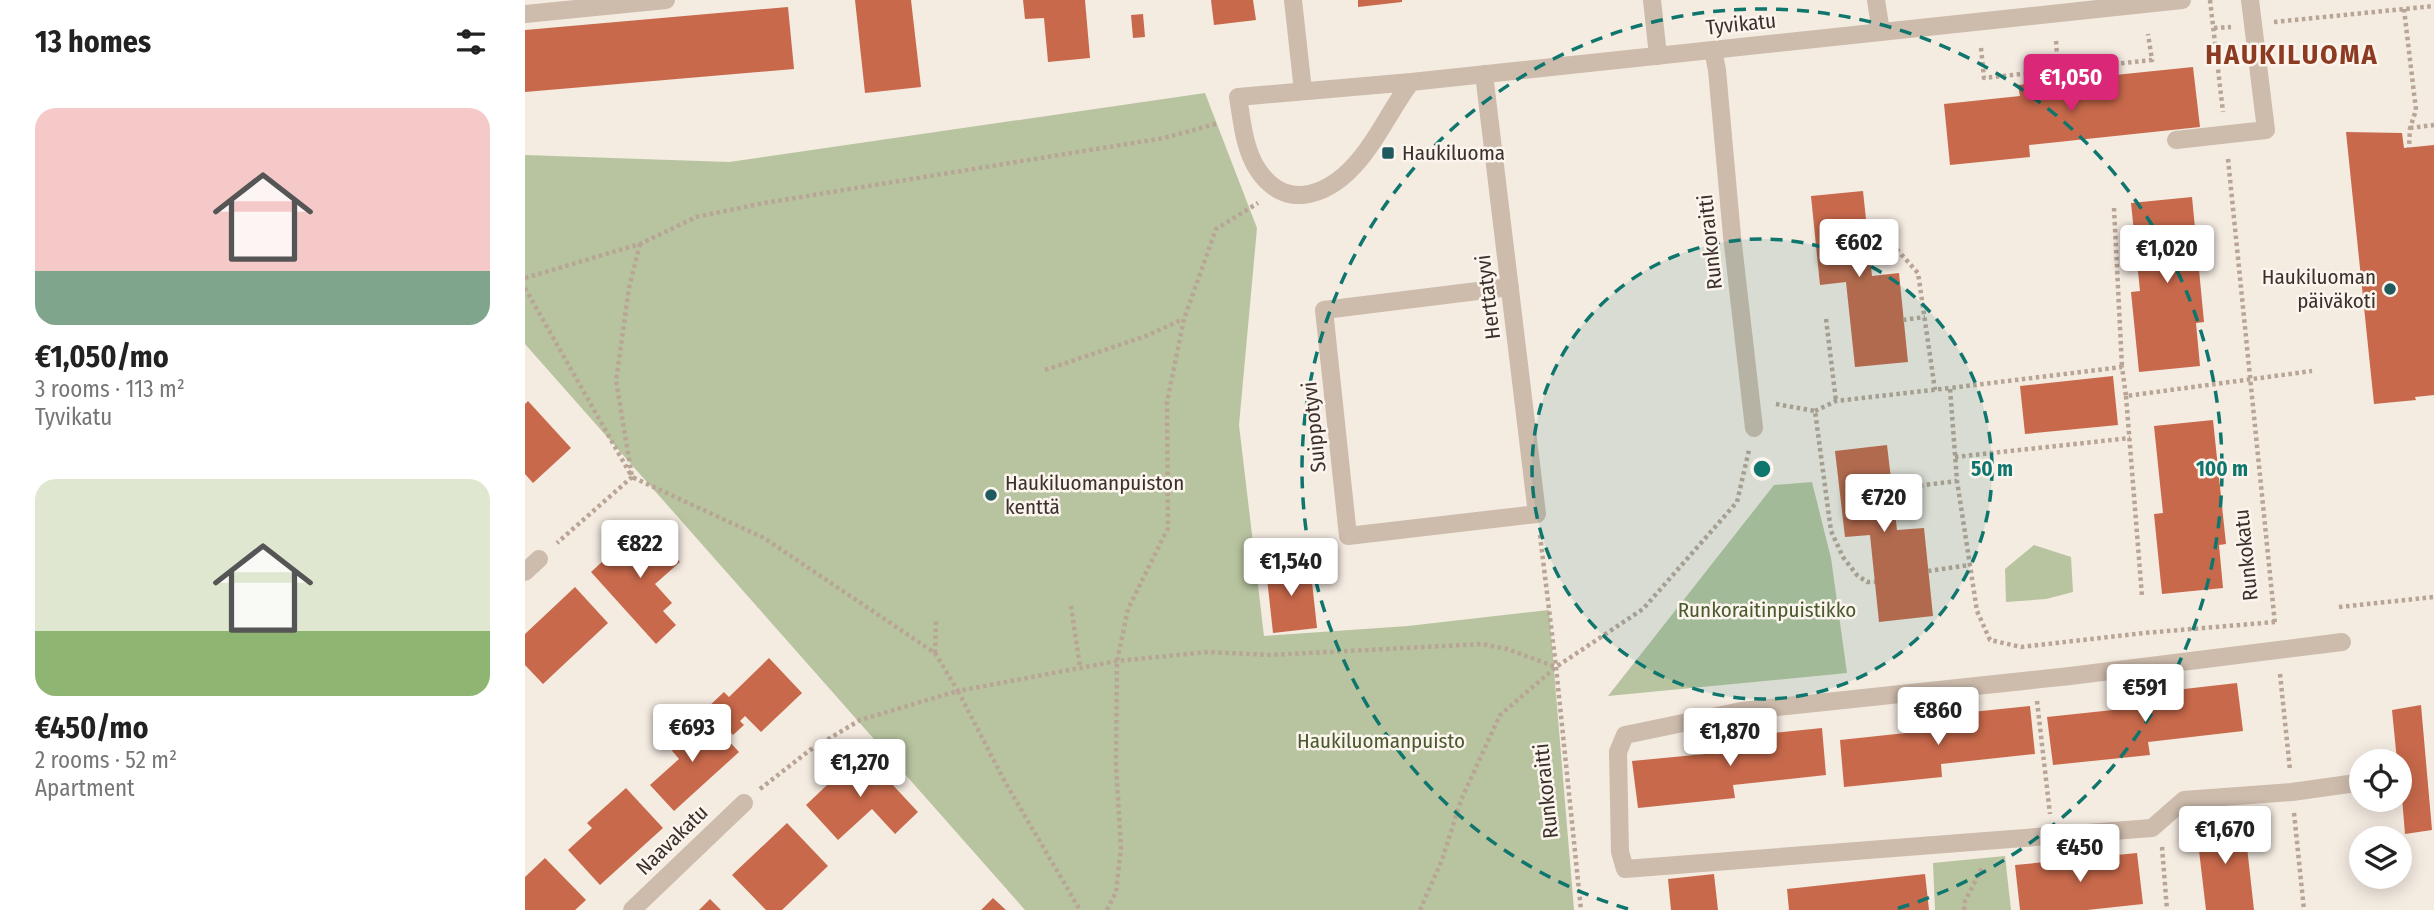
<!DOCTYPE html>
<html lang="en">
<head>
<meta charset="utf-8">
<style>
  body { margin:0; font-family:"Fira Sans Condensed",sans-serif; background:#f6f6f6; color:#222; height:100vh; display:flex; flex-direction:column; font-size:26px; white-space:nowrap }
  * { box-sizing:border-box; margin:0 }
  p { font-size:23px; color:#767676 }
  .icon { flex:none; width:38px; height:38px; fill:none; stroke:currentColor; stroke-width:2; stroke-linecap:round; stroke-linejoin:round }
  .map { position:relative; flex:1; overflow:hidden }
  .sheet { display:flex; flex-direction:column; background:#fff; width:525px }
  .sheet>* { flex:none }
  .buttons { position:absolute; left:1824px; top:749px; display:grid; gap:14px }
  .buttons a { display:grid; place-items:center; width:63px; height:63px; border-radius:50%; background:#fff; box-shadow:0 4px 18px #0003; font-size:35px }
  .price { position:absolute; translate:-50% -60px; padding:0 16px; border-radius:7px; background:#fff; color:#222; font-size:23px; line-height:46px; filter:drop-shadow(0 2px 4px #0008) }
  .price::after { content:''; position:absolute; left:50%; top:42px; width:21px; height:16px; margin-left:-10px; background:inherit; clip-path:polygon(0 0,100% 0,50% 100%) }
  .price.active { background:#db2777; color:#fff }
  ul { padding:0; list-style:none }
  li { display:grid; align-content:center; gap:14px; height:371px; padding:0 35px }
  li span { display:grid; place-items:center; height:217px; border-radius:21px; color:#555 }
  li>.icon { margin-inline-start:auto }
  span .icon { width:126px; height:126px; fill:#fffc; stroke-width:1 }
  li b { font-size:30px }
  h2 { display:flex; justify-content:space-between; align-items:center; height:84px; padding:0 35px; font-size:30px }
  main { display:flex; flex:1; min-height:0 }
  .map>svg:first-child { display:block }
  .green { fill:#b8c4a0 }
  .building { fill:#c8694b }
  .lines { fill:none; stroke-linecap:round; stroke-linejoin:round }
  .path { stroke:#b9a596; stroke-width:4.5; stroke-dasharray:3.5 3.5; stroke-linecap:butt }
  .minor { stroke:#cdbbac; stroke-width:18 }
  .ring { fill:none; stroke:#0f766e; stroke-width:3.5; stroke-dasharray:12 9 }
  .poi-dot { fill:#1f5a5e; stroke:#fbf5ee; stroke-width:2.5 }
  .labels { text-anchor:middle; stroke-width:5; stroke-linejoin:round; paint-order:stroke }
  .street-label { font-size:21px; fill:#3b302b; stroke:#fbf5ee }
  .poi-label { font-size:21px; fill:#3b302b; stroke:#fbf5ee; text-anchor:start }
  .park-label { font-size:21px; fill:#4a5a2e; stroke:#fbf5ee }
  .district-label { font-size:28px; font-weight:bold; letter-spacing:2px; fill:#8c3b22; stroke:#fbf5ee }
  .centre { fill:#0f766e; stroke:#fbf5ee; stroke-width:3.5 }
  .ring-label { font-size:21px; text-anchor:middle; font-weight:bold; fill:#0f766e; stroke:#fbf5ee; stroke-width:5; stroke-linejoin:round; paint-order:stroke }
</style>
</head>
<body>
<main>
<section class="sheet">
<h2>13 homes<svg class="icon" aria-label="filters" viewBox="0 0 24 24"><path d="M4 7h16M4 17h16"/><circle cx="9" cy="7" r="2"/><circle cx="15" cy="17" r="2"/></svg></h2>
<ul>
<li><span style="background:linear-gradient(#f6c9c9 75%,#7fa58c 0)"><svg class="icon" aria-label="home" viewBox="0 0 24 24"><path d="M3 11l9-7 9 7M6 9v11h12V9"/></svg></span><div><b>€1,050/mo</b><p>3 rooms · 113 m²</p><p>Tyvikatu</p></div></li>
<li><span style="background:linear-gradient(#dfe7d0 70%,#8fb573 0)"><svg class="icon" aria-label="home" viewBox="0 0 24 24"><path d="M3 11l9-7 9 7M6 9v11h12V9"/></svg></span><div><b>€450/mo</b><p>2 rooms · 52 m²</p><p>Apartment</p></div></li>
</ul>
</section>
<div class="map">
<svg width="1909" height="910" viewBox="0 0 1909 910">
  <rect width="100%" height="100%" fill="#f4ebe1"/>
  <!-- green -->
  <path class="green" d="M680,93L732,228L714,425L739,636L883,626L1024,610L1049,910H500L0,344V155L204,162Z
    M1287,482L1306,558L1322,673L1083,696L1249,485Z
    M1509,545L1546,557L1548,592L1521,599L1481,602L1480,569Z
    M1480,856L1486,910H1410L1408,863Z"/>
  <!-- building -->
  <path class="building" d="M330,0H386L396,87L340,93Z
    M498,0H560L565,58L523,62L519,18L500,19Z
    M686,0H728L731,20L689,25Z
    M833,0H877V2L833,7Z
    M263,7L269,69L0,92V30Z
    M618,14L620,37L608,38L606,15Z
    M1668,67L1675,127L1504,145L1505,157L1425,165L1419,104L1495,96L1493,85Z
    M1821,132L1877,133L1879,148L1909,145V395L1890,397L1891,400L1849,404Z
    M1338,191L1347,276L1374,273L1383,362L1330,367L1321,282L1295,285L1286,196Z
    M1667,197L1679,322L1671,323L1675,366L1614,372L1606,292L1615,291L1606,203Z
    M1588,376L1593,425L1500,434L1495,386Z
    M3,401L46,448L8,483L0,474V404Z
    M1688,420L1701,544L1694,545L1698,588L1637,594L1629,514L1638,513L1629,426Z
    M1362,445L1372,530L1399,528L1408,616L1354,622L1345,535L1320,537L1310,451Z
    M119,523L155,562L130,584L147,603L138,611L151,625L131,644L66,572Z
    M785,564L792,628L748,633L741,569Z
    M50,587L83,623L18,684L0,665V634Z
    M244,658L277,693L236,732L220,716L215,721L219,725L208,735L182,708L199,692L204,697Z
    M1712,683L1718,731L1623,742L1625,755L1528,765L1522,717L1616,707L1615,694Z
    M1896,705L1907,830L1880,834L1874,761H1872L1867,710Z
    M1505,706L1510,754L1416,764L1417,777L1319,787L1315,740L1409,730L1408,716Z
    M156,723L172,741L189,725L214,752L149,811L125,785L154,759L138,740Z
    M1297,728L1301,775L1208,785L1210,798L1113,808L1107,761L1201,752L1199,738Z
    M337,752L393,812L370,834L347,809L313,840L281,805Z
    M101,788L138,828L75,885L43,850L67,828L62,823Z
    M1719,820L1729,910H1681L1671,825Z
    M262,823L303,866L257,910H241L207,875Z
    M1612,853L1618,904L1562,910H1495L1490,865Z
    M20,858L61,900L50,910H0V877Z
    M1189,874L1193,910H1146L1143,879Z
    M1400,874L1404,910H1264L1262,889Z
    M468,898L481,910H456Z
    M185,899L196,910H174Z"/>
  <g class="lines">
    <!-- path -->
    <path class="path" d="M1685,0L1698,112
      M1879,9L1891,110L1885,128L1884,148
      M1749,22L1909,6
      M1689,28L1706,27
      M1531,41L1533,70
      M1456,48L1459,78L1627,60L1623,34
      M1885,128L1909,125
      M1703,159L1750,624
      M1589,208L1597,367
      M1343,235H1359L1393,273L1410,390
      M115,244L104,288L91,381L107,477L239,538L410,653L433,691L592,661L683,652L745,655L957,644L982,649L1031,667
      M0,278L115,244L171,217L239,203L639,138L694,123
      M0,288L107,477L32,543
      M1301,319L1311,401
      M1378,320L1400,317
      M520,370L621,336L658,319
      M1601,396L1617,596
      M1251,404L1290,411L1306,531L1318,557L1332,575L1342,582H1350
      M1290,411L1311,401L1425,388
      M1430,457L1605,438
      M1367,489L1432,481
      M1015,535L1031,667L1056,910
      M1403,571L1445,565
      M546,606L555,667
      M1814,607L1909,597
      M1750,622L1619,633L1496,647L1465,640L1452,611L1432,481L1425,388L1597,367L1601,396L1787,371
      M410,653L411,620
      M1755,674L1765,770
      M1512,701L1525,814
      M235,789L285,750L335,720L433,691L480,782L555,910
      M1769,813L1779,910
      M1637,847L1642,910
      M582,910L591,892L596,848L591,765L592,661L603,609L643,528L642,402L659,319L691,229L733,203
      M895,910L917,860L936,800L975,715L1031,667L1118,609L1212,502L1224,450
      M1439,910L1440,901L1458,866"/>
    <!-- minor -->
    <path class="minor" d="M768,0L778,91
      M1127,0L1133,56
      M1351,0L1356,32
      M0,14L141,0
      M1188,50L1192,70L1207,236L1229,428
      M959,74L1012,514L823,536L799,310L985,287
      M886,82C867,107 855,135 835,159C808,192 763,215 733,170C719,149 717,121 713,97L886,82L1657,0
      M1651,140L1741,130L1725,0
      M0,572L14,559
      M1817,642L1545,676L1216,711L1100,735L1093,752L1095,852L1100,869L1627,828L1659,800L1767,792L1831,783
      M107,910L219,803"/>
  </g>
  <!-- distance rings -->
  <circle cx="1237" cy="469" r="230" fill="#0f766e" fill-opacity=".12"/>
  <g class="ring">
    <circle cx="1237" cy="469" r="230"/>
    <path d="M1103 909A460 460 0 1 1 1371 909"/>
  </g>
  <!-- markers -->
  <g class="poi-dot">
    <rect x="856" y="146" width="14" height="14" rx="3.5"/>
    <circle cx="1865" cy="289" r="7"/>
    <circle cx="466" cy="495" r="7"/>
  </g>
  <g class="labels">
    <!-- street labels -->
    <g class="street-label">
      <text transform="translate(1216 24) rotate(-6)" y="7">Tyvikatu</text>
      <text transform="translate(1185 242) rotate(-96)" y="7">Runkoraitti</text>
      <text transform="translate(963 297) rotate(-97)" y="7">Herttatyvi</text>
      <text transform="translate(789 427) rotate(-96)" y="7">Suippotyvi</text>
      <text transform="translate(1721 555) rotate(-96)" y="7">Runkokatu</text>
      <text transform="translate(1021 791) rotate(-96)" y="7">Runkoraitti</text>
      <text transform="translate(147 840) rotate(-44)" y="7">Naavakatu</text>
    </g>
    <!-- poi labels -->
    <g class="poi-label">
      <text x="877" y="160">Haukiluoma</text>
      <text x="1851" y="284" text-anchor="end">Haukiluoman<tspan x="1851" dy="24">päiväkoti</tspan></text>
      <text x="480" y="490">Haukiluomanpuiston<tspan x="480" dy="24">kenttä</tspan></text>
    </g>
    <!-- park labels -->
    <g class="park-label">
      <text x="1242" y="617">Runkoraitinpuistikko</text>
      <text x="856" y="748">Haukiluomanpuisto</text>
    </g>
    <!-- district labels -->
    <g class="district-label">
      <text x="1767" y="64">HAUKILUOMA</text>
    </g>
  </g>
  <circle cx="1237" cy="469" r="10" class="centre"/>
  <g class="ring-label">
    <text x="1467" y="476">50 m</text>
    <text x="1697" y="476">100 m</text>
  </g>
</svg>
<div class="buttons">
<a><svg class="icon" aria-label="locate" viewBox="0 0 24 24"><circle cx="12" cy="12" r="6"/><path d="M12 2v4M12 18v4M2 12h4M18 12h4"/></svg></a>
<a><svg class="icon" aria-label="layers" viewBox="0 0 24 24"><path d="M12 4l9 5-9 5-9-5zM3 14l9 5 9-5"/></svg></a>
</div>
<b class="price active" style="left:1546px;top:114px">€1,050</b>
<b class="price" style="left:1334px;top:279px">€602</b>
<b class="price" style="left:1642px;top:285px">€1,020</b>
<b class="price" style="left:1359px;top:534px">€720</b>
<b class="price" style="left:115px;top:580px">€822</b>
<b class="price" style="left:766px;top:598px">€1,540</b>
<b class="price" style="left:1620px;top:724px">€591</b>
<b class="price" style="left:1413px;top:747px">€860</b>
<b class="price" style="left:167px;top:764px">€693</b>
<b class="price" style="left:1205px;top:768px">€1,870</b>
<b class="price" style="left:335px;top:799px">€1,270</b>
<b class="price" style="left:1700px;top:866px">€1,670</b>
<b class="price" style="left:1555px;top:884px">€450</b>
</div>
</main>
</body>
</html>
